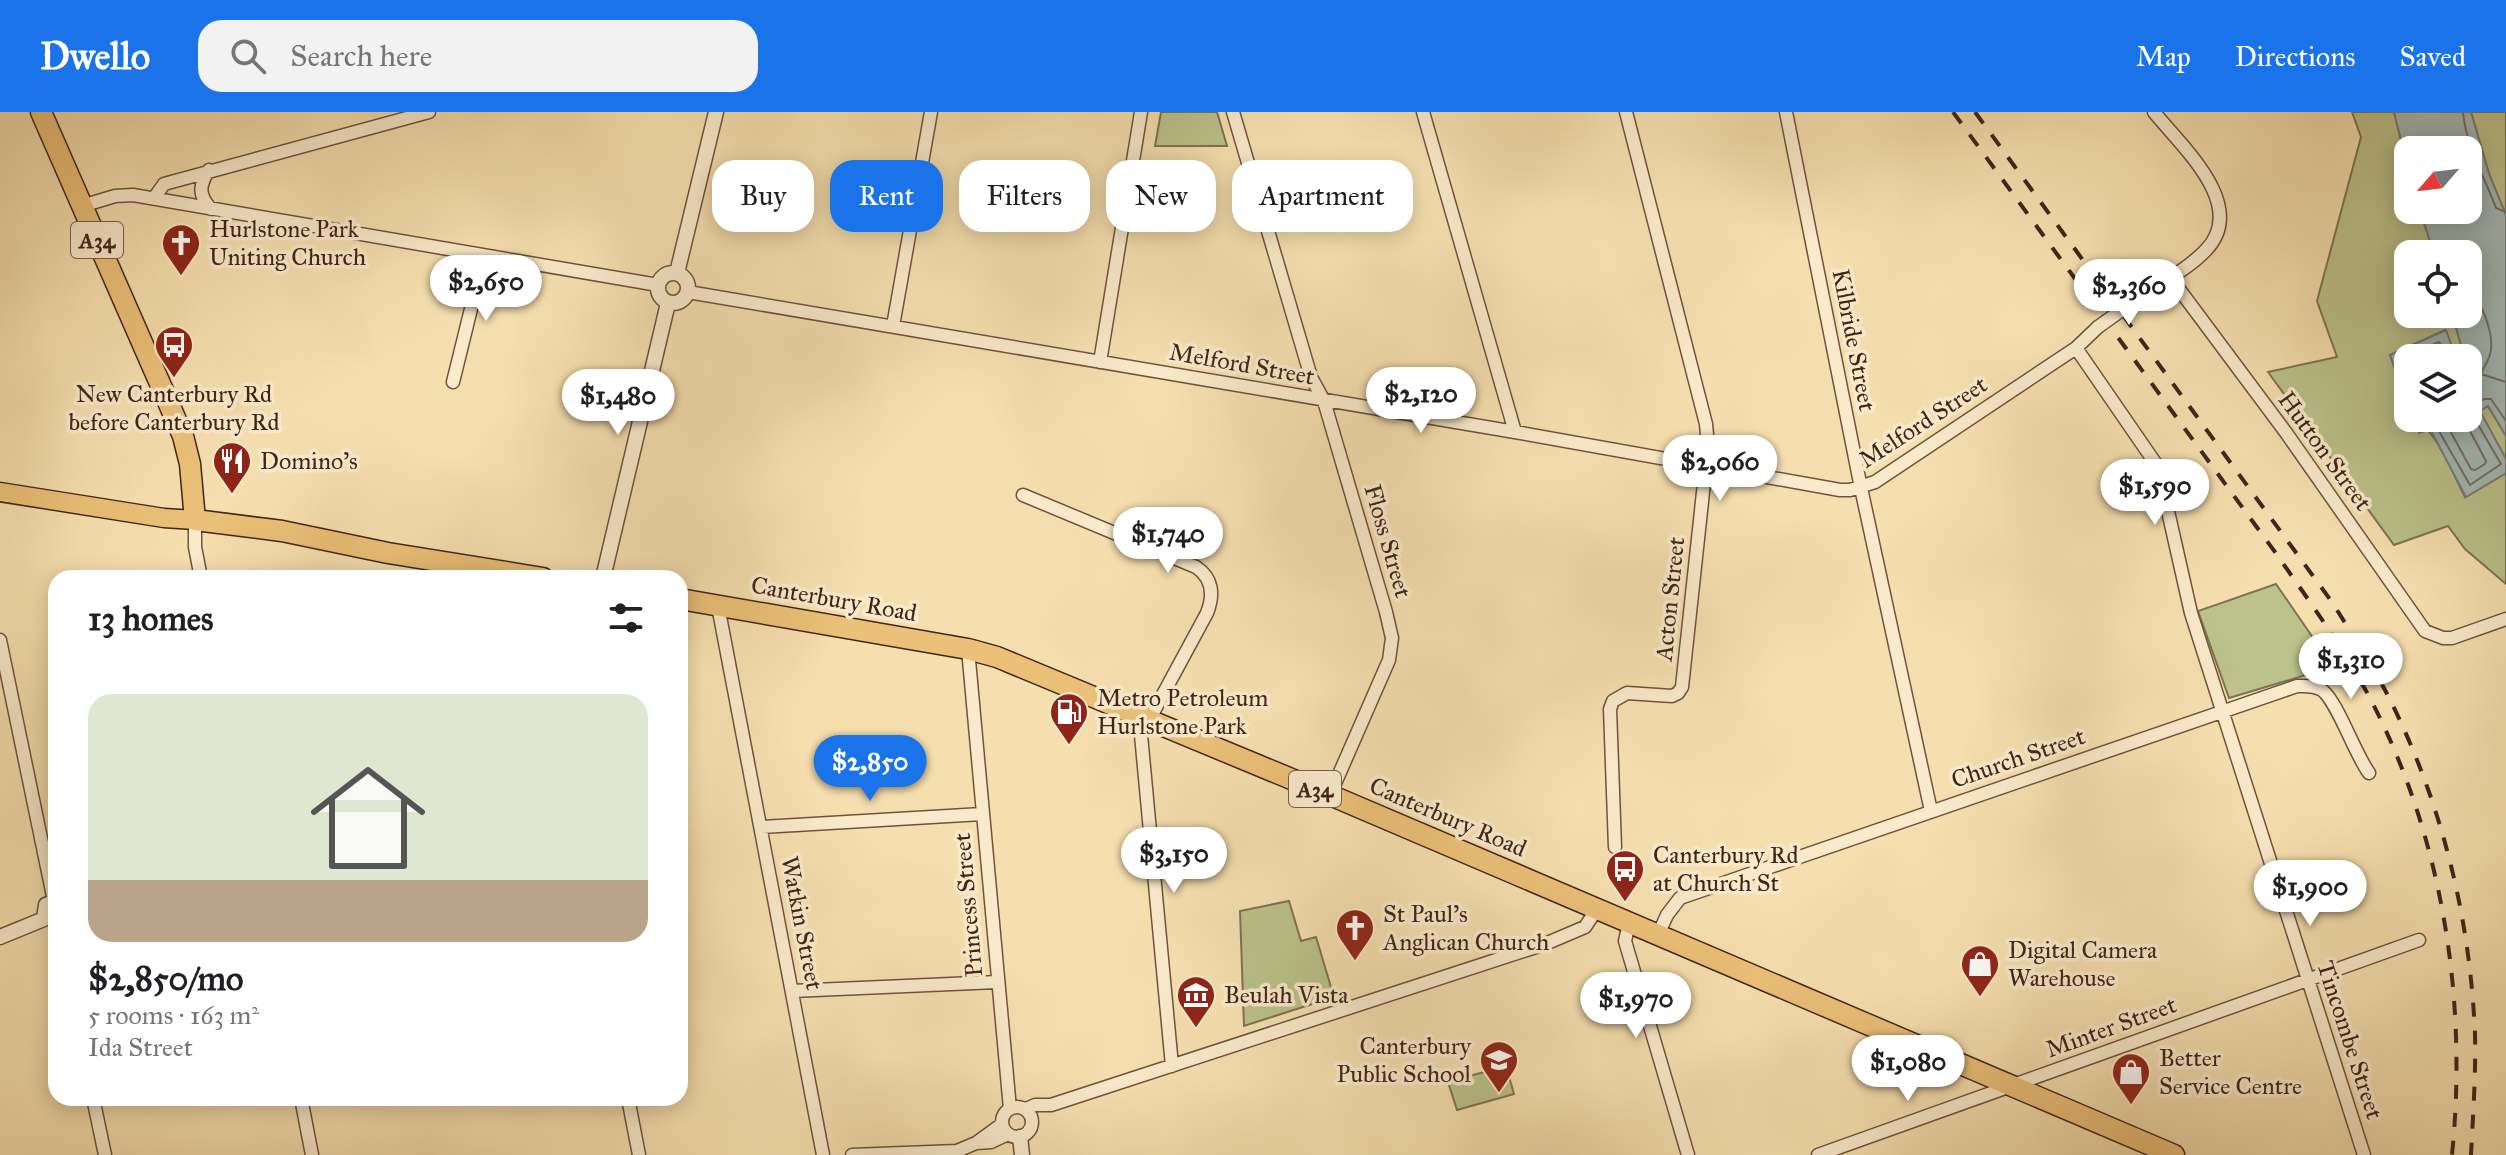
<!DOCTYPE html>
<html lang="en">
<head>
<meta charset="utf-8">
<style>
  body { margin:0; font-family:"IM FELL Great Primer",serif; background:#f2f2f2; color:#202124; height:100vh; display:flex; flex-direction:column; font-size:30px; white-space:nowrap }
  * { box-sizing:border-box; margin:0 }
  p { font-size:26px; color:#757577 }
  .icon { flex:none; width:44px; height:44px; fill:none; stroke:currentColor; stroke-width:2; stroke-linecap:round; stroke-linejoin:round }
  .map { position:relative; flex:1; overflow:hidden }
  .drawer { position:absolute; left:48px; top:458px; width:640px; height:536px; display:flex; flex-direction:column; background:#fff; border-radius:24px; box-shadow:0 4px 20px #0003 }
  .drawer>* { flex:none }
  .top-card { position:absolute; left:712px; top:48px; width:760px; height:72px; display:flex; gap:16px }
  .needle { width:52px; rotate:242deg }
  .buttons { position:absolute; left:2394px; top:24px; display:grid; gap:16px }
  .buttons a { display:grid; place-items:center; width:88px; height:88px; border-radius:16px; background:#fff; box-shadow:0 4px 20px #0003; font-size:40px }
  .price { position:absolute; translate:-50% -68px; padding:0 18px; border-radius:28px; background:#fff; color:#222; font-size:26px; line-height:52px; filter:drop-shadow(0 2px 4px #0008) }
  .price::after { content:''; position:absolute; left:50%; top:48px; width:24px; height:18px; margin-left:-12px; background:inherit; clip-path:polygon(0 0,100% 0,50% 100%) }
  .price.on { background:#1a73e8; color:#fff }
  ul { padding:0; list-style:none }
  li { display:grid; align-content:center; gap:16px; height:424px; padding:0 40px }
  li span { display:grid; place-items:center; height:248px; border-radius:24px; color:#555 }
  li>.icon { margin-inline-start:auto }
  span .icon { width:144px; height:144px; fill:#fffc; stroke-width:1 }
  li b { font-size:34px }
  h2 { display:flex; justify-content:space-between; align-items:center; height:96px; padding:0 40px; font-size:34px }
  .tag { padding:0 28px; border-radius:24px; background:#fff; box-shadow:0 4px 20px #0003; font-size:28px; line-height:72px }
  .tag.on { background:#1a73e8; color:#fff }
  header { display:flex; align-items:center; gap:48px; box-sizing:border-box; height:112px; padding:0 40px; background:#1a73e8; color:#fff }
  header strong { font-size:38px }
  nav { display:flex; gap:44px; margin-inline-start:auto; font-size:28px }
  .search { width:560px; height:72px; background:#f2f2f2; display:flex; align-items:center; gap:20px; box-sizing:border-box; padding:0 28px; border-radius:24px; color:#757577; font-size:30px }
  .map>svg:first-child { display:block }
  .green { fill:#bbc28b; stroke:#7e7352; stroke-width:2 }
  .water { fill:#a3b9b7; stroke:#7b7d78; stroke-width:2 }
  .lines { fill:none; stroke-linecap:round; stroke-linejoin:round }
  .shore { stroke:#726e68; stroke-width:2 }
  .minor-casing { stroke:#6e533e; stroke-width:15 }
  .tertiary-casing { stroke:#6e533e; stroke-width:17 }
  .primary-casing { stroke:#402419; stroke-width:21 }
  .trunk-casing { stroke:#402419; stroke-width:23 }
  .minor { stroke:#f9eacb; stroke-width:12 }
  .tertiary { stroke:#f9eacb; stroke-width:14 }
  .primary { stroke:#ebc078; stroke-width:18 }
  .trunk { stroke:#ebc078; stroke-width:20 }
  .rail { stroke:#402419; stroke-width:4; stroke-dasharray:14 14; stroke-linecap:butt }
  .minor-bridge-casing { stroke:#6e533e; stroke-width:15; stroke-linecap:butt }
  .minor-bridge { stroke:#f9eacb; stroke-width:12 }
  .labels { text-anchor:middle; stroke-width:7; stroke-linejoin:round; paint-order:stroke }
  .shield { fill:#f9eacb; stroke:#785f4e; stroke-width:2 }
  .shield-label { font-size:22px; font-weight:bold; fill:#402419 }
  .poi-label { font-size:24px; fill:#402419; stroke:#f9eacb; text-anchor:start }
  .street-label { font-size:24px; fill:#402419; stroke:#f9eacb }
</style>
</head>
<body>
<header>
<strong>Dwello</strong>
<div class="search"><svg class="icon" aria-label="search" viewBox="0 0 24 24"><circle cx="10" cy="10" r="6"/><path d="M15 15l6 6"/></svg>Search here</div>
<nav><a>Map</a><a>Directions</a><a>Saved</a></nav>
</header>
<div class="map">
<svg width="2506" height="1043" viewBox="0 0 2506 1043">
  <rect width="100%" height="100%" fill="#f6dfaf"/>
  <filter id="stains"><feTurbulence type="fractalNoise" baseFrequency=".0025" numOctaves="4"/><feColorMatrix values="0 0 0 0 .2 0 0 0 0 .09 0 0 0 0 .02 0 0 0 .5 -.17"/></filter>
  <radialGradient id="worn" r=".72"><stop offset=".6" stop-color="#630" stop-opacity="0"/><stop offset="1" stop-color="#630" stop-opacity=".3"/></radialGradient>
  <!-- green -->
  <path class="green" d="M1161,0H1217L1227,34H1155Z
    M2352,0H2394L2408,56V98H2420L2434,142H2408V202H2452L2462,236L2454,241L2445,218L2390,243L2408,292V306C2434,309 2453,363 2465,385L2506,361V472L2465,437L2448,414L2394,433L2268,260L2337,245L2317,189L2361,25Z
    M2471,0H2506V103L2489,62Z
    M2488,294L2506,324V347L2479,299Z
    M2276,472L2333,555L2229,586L2198,499Z
    M1289,789L1301,829L1316,825L1334,885L1244,914L1240,799Z
    M1506,954L1514,982L1457,998L1448,970Z"/>
  <!-- water -->
  <path class="water" d="M2394,0H2471L2489,62L2506,103V324L2488,294L2480,299L2506,347V361L2466,385L2430,317L2419,321L2413,306H2468V246H2408V292L2390,243L2446,218L2454,240L2462,236L2452,202H2468V142H2434L2420,98H2468V38H2408V56Z"/>
  <g class="lines">
    <!-- shore -->
    <path class="shore" d="M2463,0C2466,34 2484,64 2496,96L2506,100
      M2468,177C2482,189 2493,220 2491,238C2490,247 2484,254 2481,262L2506,270
      M2408,269L2401,250L2403,246L2439,230L2450,246
      M2422,306L2436,314L2470,373L2501,352L2473,304V294L2484,287H2491L2506,309
      M2443,306L2471,357L2475,358L2485,352L2486,349L2463,306"/>
    <defs>
      <path id="minor" d="M1233,0L1311,265L1324,289L1386,500L1392,526L1389,548L1330,683
        M1423,0L1515,320
        M1786,0L1861,376L1931,699
        M209,58C199,73 198,83 211,97
        M154,86L164,72L429,0
        M82,94L115,84L133,83L658,173
        M2170,165L2287,322L2425,519L2443,526H2452L2506,507
        M688,180L1515,320L1840,378H1850L1875,370L2076,236L2098,215
        M2140,185C2162,170 2188,157 2206,138C2249,93 2181,34 2154,0
        M893,214L931,0
        M2076,236L2158,355L2191,501L2364,1043
        M1100,250L1141,0
        M453,270L484,144
        M1023,383L1196,455C1213,466 1214,483 1207,501L1141,623L1172,954
        M195,408V435L201,466
        M718,494L823,1043
        M0,528L54,789
        M968,537L1010,997
        M761,715L982,702
        M1615,735L1610,597L1613,589L1627,581L1672,584L1678,581L1682,575L1708,334L1706,312L1626,0
        M1629,811L1625,829L1688,1043
        M1658,823L1667,803L1680,786L2297,574C2306,574 2314,573 2322,578C2337,589 2355,642 2369,661
        M792,879L997,870
        M93,986L105,1043
        M301,986L312,1043
        M628,986L639,1043
        M1002 1010a15 15 0 1 1 30 0a15 15 0 1 1-30 0Z
        M1026,997L1035,993H1051L1545,832L1585,815L1597,797
        M976,1031L991,1030L1008,1022
        M852,1043L957,1039L976,1031L1002,1012
        M1818,1043L2419,828"/>
      <path id="tertiary" d="M658 176a15 15 0 1 1 30 0a15 15 0 1 1-30 0Z
        M677,161L716,0
        M603,466L668,191
        M44,807L46,793L56,789
        M0,825L44,807
        M1020,1025L1022,1043"/>
      <path id="primary" d="M0,380L164,406L195,408"/>
      <path id="trunk" d="M41,0L183,324L190,352L195,408L282,419L388,441L543,466
        M680,487L968,537L997,545L1330,683L2174,1043"/>
    </defs>
    <!-- minor casing -->
    <use href="#minor" class="minor-casing"/>
    <!-- tertiary casing -->
    <use href="#tertiary" class="tertiary-casing"/>
    <!-- primary casing -->
    <use href="#primary" class="primary-casing"/>
    <!-- trunk casing -->
    <use href="#trunk" class="trunk-casing"/>
    <!-- minor -->
    <use href="#minor" class="minor"/>
    <!-- tertiary -->
    <use href="#tertiary" class="tertiary"/>
    <!-- primary -->
    <use href="#primary" class="primary"/>
    <!-- trunk -->
    <use href="#trunk" class="trunk"/>
    <!-- rail -->
    <path class="rail" d="M1953,0L2275,440C2312,493 2351,546 2379,604C2445,740 2467,894 2452,1043
      M1975,0L2332,490C2350,519 2369,548 2385,578C2440,684 2470,802 2475,922C2476,962 2473,1003 2471,1043"/>
    <defs>
      <path id="minor-bridge" d="M2098,215L2140,185"/>
    </defs>
    <!-- minor-bridge casing -->
    <use href="#minor-bridge" class="minor-bridge-casing"/>
    <!-- minor-bridge -->
    <use href="#minor-bridge" class="minor-bridge"/>
  </g>
  <!-- icons -->
  <defs>
    <symbol id="church-pin" viewBox="-11 -11 22 30"><path d="M0 17L-7.5 6A9.5 9.5 0 1 1 7.5 6Z" fill="#8f2418" stroke="#f9eacb"/><path d="M-1.2-6h2.4v3.5h3.3v2.4h-3.3V6h-2.4V-.1h-3.3v-2.4h3.3Z" fill="#fff"/></symbol>
    <symbol id="bus-pin" viewBox="-11 -11 22 30"><path d="M0 17L-7.5 6A9.5 9.5 0 1 1 7.5 6Z" fill="#8f2418" stroke="#f9eacb"/><path d="M-5-6H5V4H4V6H2V4H-2V6H-4V4H-5ZM-3.5-4V0h7V-4ZM-3.5 1.2v1.5H-2V1.2ZM2 1.2v1.5H3.5V1.2Z" fill="#fff"/></symbol>
    <symbol id="restaurant-pin" viewBox="-11 -11 22 30"><path d="M0 17L-7.5 6A9.5 9.5 0 1 1 7.5 6Z" fill="#8f2418" stroke="#f9eacb"/><path d="M-5-6h1v4h1v-4h1v4h1v-4h1v5L-1.5 .5V6h-2V.5L-5-1ZM5-6V6H3V1.5H1.5Q1.5-4 5-6Z" fill="#fff"/></symbol>
    <symbol id="fuel-pin" viewBox="-11 -11 22 30"><path d="M0 17L-7.5 6A9.5 9.5 0 1 1 7.5 6Z" fill="#8f2418" stroke="#f9eacb"/><path d="M-5.5-6h7V0h2V4h1.3V-2.5L3-4.5l.8-.8L6-3V5H2.5V1h-1V6h-7ZM-4.2-4.7v3.2H.2V-4.7Z" fill="#fff"/></symbol>
    <symbol id="shop-pin" viewBox="-11 -11 22 30"><path d="M0 17L-7.5 6A9.5 9.5 0 1 1 7.5 6Z" fill="#8f2418" stroke="#f9eacb"/><path d="M-5-2.5h2.3a2.7 3.5 0 0 1 5.4 0H5L5.5 6h-11ZM-1.5-2.5h3a1.5 2.3 0 0 0-3 0Z" fill="#fff"/></symbol>
    <symbol id="museum-pin" viewBox="-11 -11 22 30"><path d="M0 17L-7.5 6A9.5 9.5 0 1 1 7.5 6Z" fill="#8f2418" stroke="#f9eacb"/><path d="M0-6L6-3V-2H-6V-3ZM-5-1h2V3h-2ZM-1-1h2V3h-2ZM3-1h2V3H3ZM-6 4H6V6H-6Z" fill="#fff"/></symbol>
    <symbol id="school-pin" viewBox="-11 -11 22 30"><path d="M0 17L-7.5 6A9.5 9.5 0 1 1 7.5 6Z" fill="#8f2418" stroke="#f9eacb"/><path d="M0-5L7-2L0 1L-7-2ZM-4 1L0 2.5L4 1V4Q0 6-4 4Z" fill="#fff"/></symbol>
  </defs>
  <g fill-rule="evenodd">
    <use href="#church-pin" x="159" y="109" width="44" height="60"/>
    <use href="#bus-pin" x="152" y="211" width="44" height="60"/>
    <use href="#restaurant-pin" x="210" y="327" width="44" height="60"/>
    <use href="#fuel-pin" x="1047" y="578" width="44" height="60"/>
    <use href="#bus-pin" x="1603" y="735" width="44" height="60"/>
    <use href="#church-pin" x="1333" y="794" width="44" height="60"/>
    <use href="#shop-pin" x="1958" y="830" width="44" height="60"/>
    <use href="#museum-pin" x="1174" y="861" width="44" height="60"/>
    <use href="#school-pin" x="1477" y="926" width="44" height="60"/>
    <use href="#shop-pin" x="2109" y="938" width="44" height="60"/>
  </g>
  <g class="labels">
    <!-- shield labels -->
    <g class="shield">
      <rect x="71" y="110" width="52" height="36" rx="6"/>
      <rect x="1289" y="659" width="52" height="36" rx="6"/>
    </g>
    <g class="shield-label">
      <text x="97" y="136">A34</text>
      <text x="1315" y="685">A34</text>
    </g>
    <!-- poi labels -->
    <g class="poi-label">
      <text x="209" y="125">Hurlstone Park<tspan x="209" dy="28">Uniting Church</tspan></text>
      <text x="174" y="290" text-anchor="middle">New Canterbury Rd<tspan x="174" dy="28">before Canterbury Rd</tspan></text>
      <text x="260" y="357">Domino's</text>
      <text x="1097" y="594">Metro Petroleum<tspan x="1097" dy="28">Hurlstone Park</tspan></text>
      <text x="1653" y="751">Canterbury Rd<tspan x="1653" dy="28">at Church St</tspan></text>
      <text x="1383" y="810">St Paul's<tspan x="1383" dy="28">Anglican Church</tspan></text>
      <text x="2008" y="846">Digital Camera<tspan x="2008" dy="28">Warehouse</tspan></text>
      <text x="1224" y="891">Beulah Vista</text>
      <text x="1471" y="942" text-anchor="end">Canterbury<tspan x="1471" dy="28">Public School</tspan></text>
      <text x="2159" y="954">Better<tspan x="2159" dy="28">Service Centre</tspan></text>
    </g>
    <!-- street labels -->
    <g class="street-label">
      <text transform="translate(1854 228) rotate(79)" y="8">Kilbride Street</text>
      <text transform="translate(1242 252) rotate(10)" y="8">Melford Street</text>
      <text transform="translate(1923 310) rotate(-33)" y="8">Melford Street</text>
      <text transform="translate(2325 339) rotate(54)" y="8">Hutton Street</text>
      <text transform="translate(1388 429) rotate(74)" y="8">Floss Street</text>
      <text transform="translate(834 487) rotate(10)" y="8">Canterbury Road</text>
      <text transform="translate(1670 487) rotate(-84)" y="8">Acton Street</text>
      <text transform="translate(2018 646) rotate(-19)" y="8">Church Street</text>
      <text transform="translate(1448 705) rotate(23)" y="8">Canterbury Road</text>
      <text transform="translate(968 793) rotate(-95)" y="8">Princess Street</text>
      <text transform="translate(802 811) rotate(79)" y="8">Watkin Street</text>
      <text transform="translate(2111 915) rotate(-20)" y="8">Minter Street</text>
      <text transform="translate(2350 928) rotate(72)" y="8">Tincombe Street</text>
    </g>
  </g>
  <rect width="100%" height="100%" filter="url(#stains)"/>
  <rect width="100%" height="100%" fill="url(#worn)"/>
</svg>
<div class="buttons">
<a><svg class="needle" viewBox="-14 -14 28 28"><path d="M0-13l5 13h-10z" fill="#e53935"/><path d="M0 13l5-13h-10z" fill="#757577"/></svg></a>
<a><svg class="icon" aria-label="locate" viewBox="0 0 24 24"><circle cx="12" cy="12" r="6"/><path d="M12 2v4M12 18v4M2 12h4M18 12h4"/></svg></a>
<a><svg class="icon" aria-label="layers" viewBox="0 0 24 24"><path d="M12 4l9 5-9 5-9-5zM3 14l9 5 9-5"/></svg></a>
</div>
<b class="price" style="left:486px;top:211px">$2,650</b>
<b class="price" style="left:2129px;top:215px">$2,360</b>
<b class="price" style="left:1421px;top:323px">$2,120</b>
<b class="price" style="left:618px;top:325px">$1,480</b>
<b class="price" style="left:1720px;top:391px">$2,060</b>
<b class="price" style="left:2155px;top:415px">$1,590</b>
<b class="price" style="left:1168px;top:463px">$1,740</b>
<b class="price" style="left:2351px;top:589px">$1,310</b>
<b class="price on" style="left:870px;top:691px">$2,850</b>
<b class="price" style="left:1174px;top:783px">$3,150</b>
<b class="price" style="left:2310px;top:816px">$1,900</b>
<b class="price" style="left:1636px;top:928px">$1,970</b>
<b class="price" style="left:1908px;top:991px">$1,080</b>
<div class="top-card">
<a class="tag">Buy</a>
<a class="tag on">Rent</a>
<a class="tag">Filters</a>
<a class="tag">New</a>
<a class="tag">Apartment</a>
</div>
<section class="drawer">
<h2>13 homes<svg class="icon" aria-label="filters" viewBox="0 0 24 24"><path d="M4 7h16M4 17h16"/><circle cx="9" cy="7" r="2"/><circle cx="15" cy="17" r="2"/></svg></h2>
<ul>
<li><span style="background:linear-gradient(#dfe7d0 75%,#b9a48a 0)"><svg class="icon" aria-label="home" viewBox="0 0 24 24"><path d="M3 11l9-7 9 7M6 9v11h12V9"/></svg></span><div><b>$2,850/mo</b><p>5 rooms · 163 m²</p><p>Ida Street</p></div></li>
</ul>
</section>
</div>
</body>
</html>
